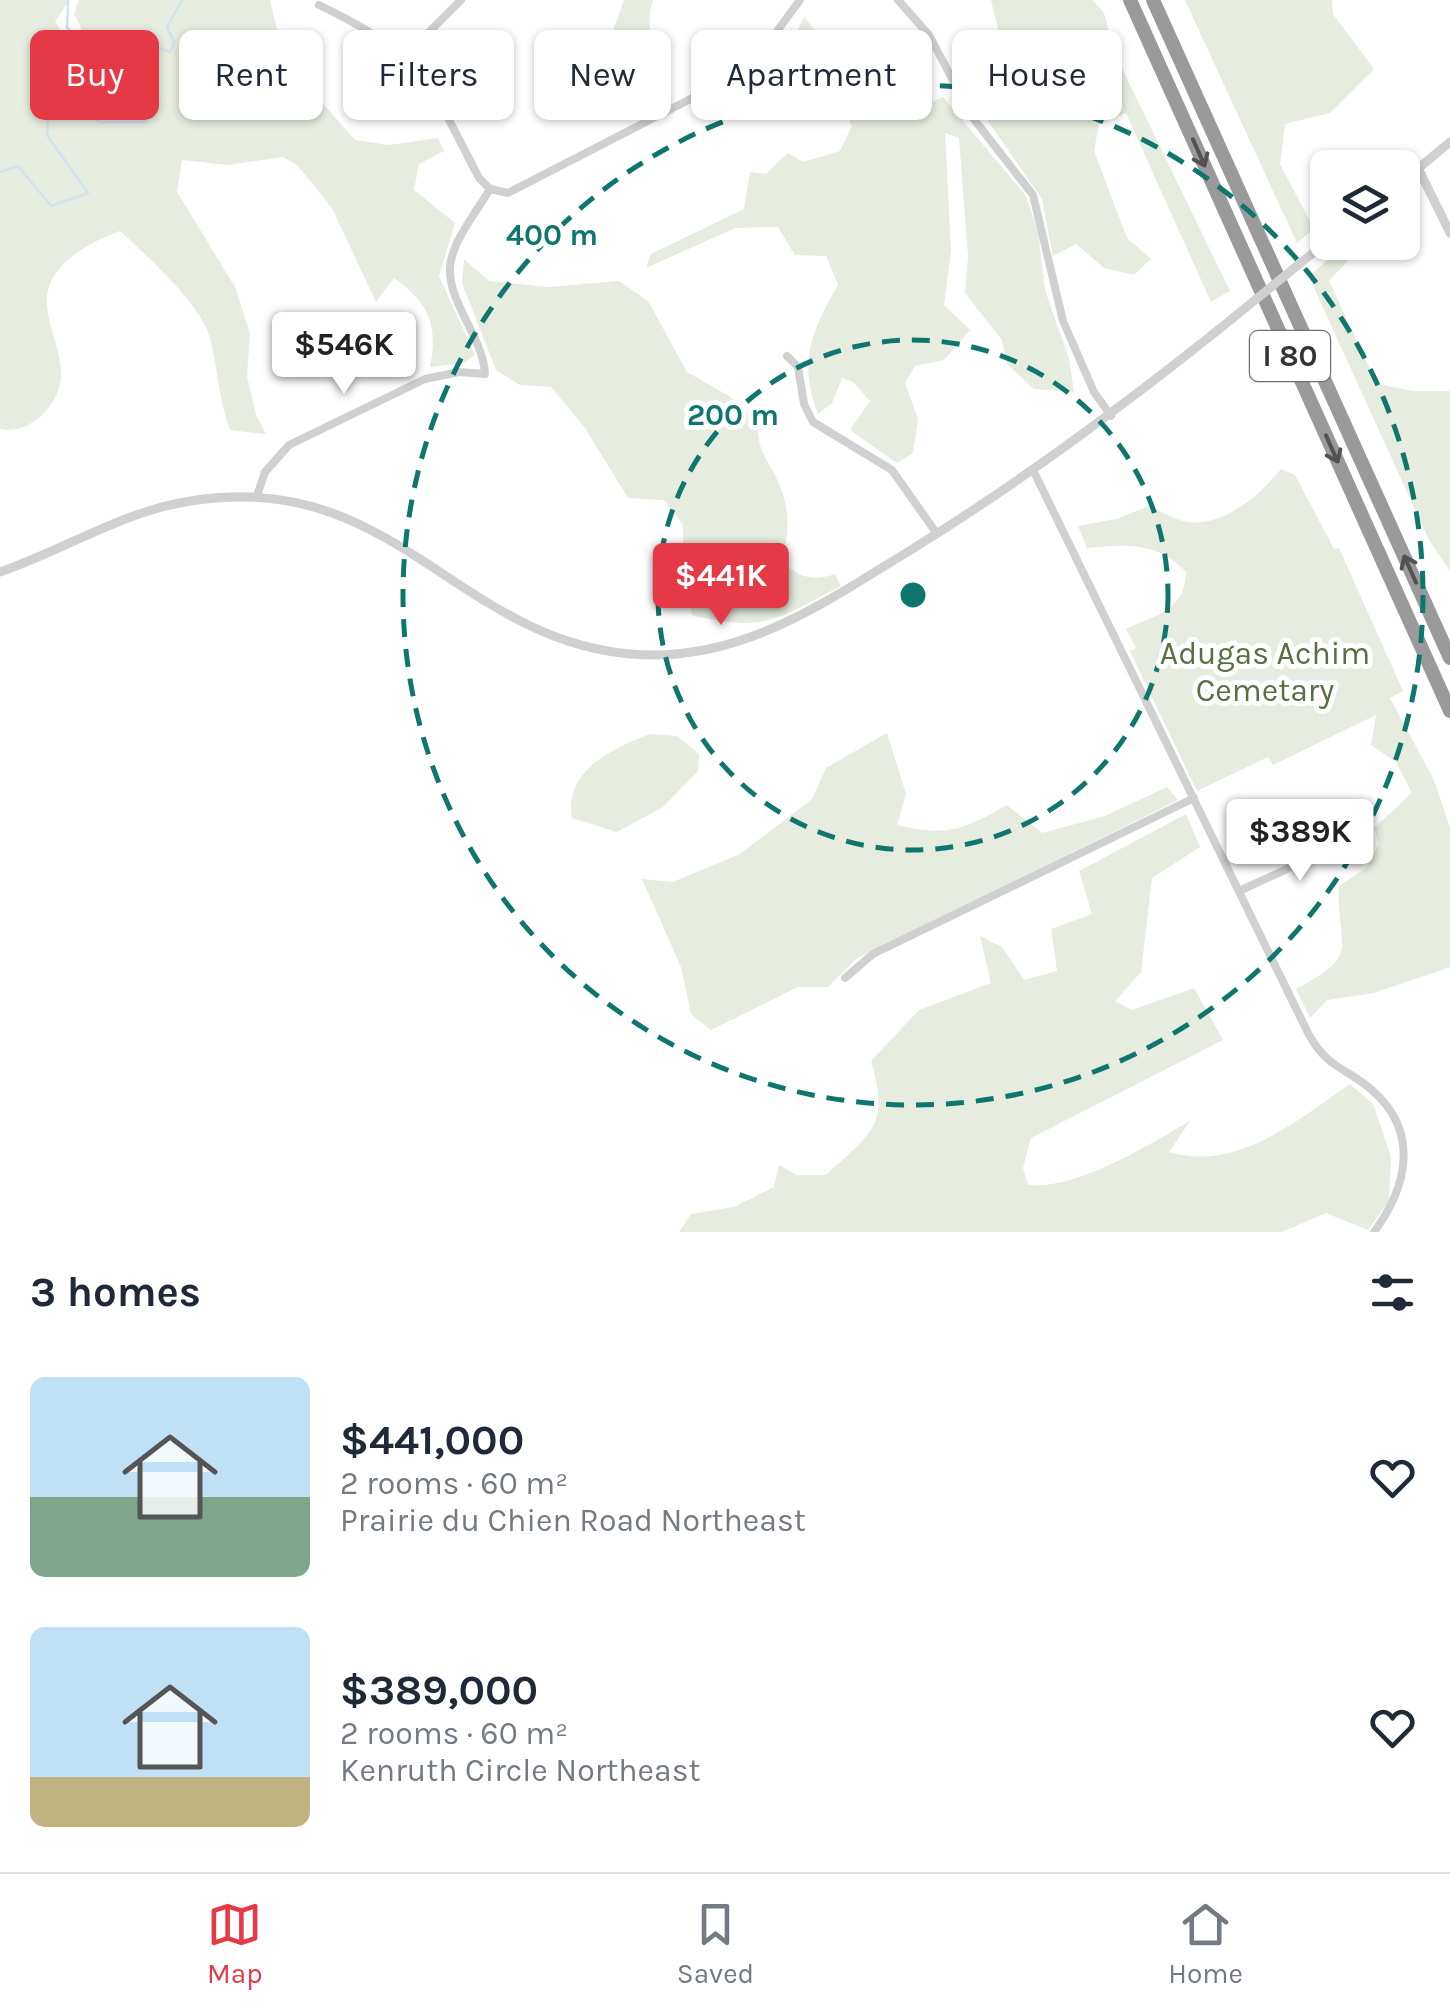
<!DOCTYPE html>
<html lang="en">
<head>
<meta charset="utf-8">
<style>
  body { margin:0; font-family:Karla,sans-serif; background:#f2f2f3; color:#1f2937; height:100vh; display:flex; flex-direction:column; font-size:38px; white-space:nowrap }
  * { box-sizing:border-box; margin:0 }
  p { font-size:32px; color:#747a83 }
  .icon { flex:none; width:55px; height:55px; fill:none; stroke:currentColor; stroke-width:2; stroke-linecap:round; stroke-linejoin:round }
  .map { position:relative; height:1232px; overflow:hidden }
  .drawer { display:flex; flex-direction:column; background:#fff; flex:1 }
  .drawer>* { flex:none }
  .guide { position:absolute; left:30px; top:30px; width:1390px; height:90px; display:flex; gap:20px }
  .controls { position:absolute; left:1310px; top:150px; display:grid; gap:20px }
  .controls a { display:grid; place-items:center; width:110px; height:110px; border-radius:15px; background:#fff; box-shadow:0 2px 8px #0004; font-size:50px }
  .price { position:absolute; translate:-50% -85px; padding:0 22px; border-radius:10px; background:#fff; color:#222; font-size:32px; line-height:65px; filter:drop-shadow(0 2px 5px #0008) }
  .price::after { content:''; position:absolute; left:50%; top:60px; width:30px; height:22px; margin-left:-15px; background:inherit; clip-path:polygon(0 0,100% 0,50% 100%) }
  .price.on { background:#e63946; color:#fff }
  ul { padding:0; list-style:none }
  li { display:flex; align-items:center; gap:30px; height:250px; padding:0 30px }
  li span { display:grid; place-items:center; flex:none; width:280px; height:200px; border-radius:15px; color:#555 }
  li>.icon { margin-inline-start:auto }
  span .icon { width:120px; height:120px; fill:#fffc; stroke-width:1 }
  li b { font-size:42px }
  h2 { display:flex; justify-content:space-between; align-items:center; height:120px; padding:0 30px; font-size:42px }
  .pill { padding:0 35px; border-radius:15px; background:#fff; box-shadow:0 2px 8px #0004; font-size:35px; line-height:90px }
  .pill.on { background:#e63946; color:#fff }
  .tab-bar { display:flex; justify-content:space-around; align-items:center; height:140px; border-top:2px solid #e0e1e3; background:#fff; font-size:28px; color:#747a83 }
  .tab-bar a { display:grid; justify-items:center; gap:5px }
  .tab-bar .on { color:#e63946 }
  .map>svg:first-child { display:block }
  .green { fill:#e6ecdf }
  .lines { fill:none; stroke-linecap:round; stroke-linejoin:round }
  .stream { stroke:#cfe2ee; stroke-width:2.5 }
  .minor { stroke:#d0d0d0; stroke-width:8 }
  .tertiary { stroke:#d0d0d0; stroke-width:9 }
  .motorway { stroke:#9a9a9a; stroke-width:14 }
  .tertiary-bridge { stroke:#d0d0d0; stroke-width:9 }
  .oneway { stroke:#525252 }
  .ring { fill:none; stroke:#0f766e; stroke-width:5; stroke-dasharray:18 12 }
  .labels { text-anchor:middle; stroke-width:10; stroke-linejoin:round; paint-order:stroke }
  .shield { fill:#fff; stroke:#707070; stroke-width:2.5 }
  .shield-label { font-size:30px; font-weight:bold; fill:#333 }
  .park-label { font-size:32px; fill:#56703f; stroke:#fff }
  .centre { fill:#0f766e; stroke:#fff; stroke-width:5 }
  .ring-label { font-size:30px; text-anchor:middle; font-weight:bold; fill:#0f766e; stroke:#fff; stroke-width:10; stroke-linejoin:round; paint-order:stroke }
</style>
</head>
<body>
<div class="map">
<svg width="1450" height="1232" viewBox="0 0 1450 1232">
  <rect width="100%" height="100%" fill="#fff"/>
  <!-- green -->
  <path class="green" d="M0,0H69L55,22L76,54L129,84L143,75L84,34L74,14L79,0H270L277,30L270,52L281,76L327,108L355,140L389,145L438,138L444,151L419,164L414,190L455,223L439,276L475,355L464,363L430,367C438,325 430,304 394,278L376,302L332,208L297,165L283,157L227,165L182,160L177,192L235,287L250,333L247,376L256,415L266,434L230,430C219,400 218,369 210,338C201,304 146,255 120,231C90,242 44,265 47,304C48,327 61,350 61,373C62,403 30,436 0,429Z
    M624,0H653C642,33 659,72 672,102L641,116L609,69L612,34Z
    M991,0H1093L1104,13L1115,54L1230,291L1211,302L1126,113L1099,124L1094,151L1127,238L1151,259L1134,275L1104,268L1076,244L1053,256L1042,199L972,98L1006,62Z
    M1185,0H1332L1333,14L1374,69L1330,113L1285,124L1280,164L1314,229L1297,243Z
    M804,17L836,55L864,42L891,73L896,99L912,111L943,97L1026,196L1038,232L1045,290L1069,359L1074,392L1034,389L1007,364L1002,340L965,293L968,256L959,138L945,133L951,251L944,305L970,330L944,360L915,366L905,383L918,419L913,453L897,463L850,430L870,401L853,382L842,378L832,403L818,414C798,361 811,333 838,285L826,256L795,255L778,227L735,228L646,268L651,254L744,209L750,172L766,174L788,153L803,162L840,151L852,126L834,90L791,44Z
    M1345,243H1350L1355,253L1329,281L1377,384L1413,391H1450V571L1429,540L1309,277Z
    M464,259L489,281L549,287L619,281L648,301L687,372L729,396L758,421C757,458 770,458 781,489C791,515 788,535 782,562C800,577 812,582 835,574L841,586C776,619 767,633 692,615L684,575L683,525L664,500L628,498L585,428L551,387L520,385L496,370L462,283Z
    M1281,469L1295,475L1334,549L1339,548L1403,691L1390,698L1434,780L1450,828V967L1374,993L1327,1000L1310,1018L1296,989C1364,953 1336,950 1339,886L1366,868L1379,844L1374,828L1412,793L1396,762L1371,745L1376,715L1273,765L1268,757L1197,791L1130,651L1136,648L1126,629C1156,615 1186,609 1186,572C1158,542 1127,544 1087,548L1078,526L1116,519L1149,506C1161,511 1175,520 1187,522C1224,527 1260,495 1281,469Z
    M887,733L906,794L897,825C947,837 963,830 1007,805L1042,833L1105,816L1167,787L1178,800L856,959L828,987H798L711,1030L691,1014L681,967L642,879L673,882L740,854L812,799L826,768Z
    M650,734L677,736L699,754L698,771L663,807L617,832L572,818C564,771 611,749 650,734Z
    M1186,814L1200,847L1152,878L1141,972L1115,1001L1132,1010L1194,988L1223,1040L1031,1138L1023,1168L1028,1185C1077,1190 1148,1145 1190,1121L1169,1152C1237,1172 1298,1120 1350,1084L1373,1104L1391,1157L1389,1201L1368,1230L1326,1213L1282,1232H679L691,1214L734,1207L774,1187L779,1165L797,1175H826C872,1132 890,1127 871,1061L919,1010L991,983L980,936L1002,947L1024,980L1057,971L1051,929L1092,914L1079,871Z"/>
  <g class="lines">
    <!-- stream -->
    <path class="stream" d="M118,62L143,43L170,52L174,42L167,27L182,0
      M0,172L18,166L51,206L88,193L47,135L50,91L100,122H146L144,85L67,28L68,0"/>
    <!-- minor -->
    <path class="minor" d="M898,0L929,35L973,118L1033,195L1063,321L1094,392L1111,416
      M319,5C424,56 427,78 479,178L490,189L508,193L737,75L761,53L800,0
      M406,55L461,0
      M787,356L798,367L804,404L813,422L892,470L937,534
      M1034,472L1309,1035C1329,1070 1346,1067 1373,1091C1420,1133 1407,1187 1374,1232
      M257,496L265,472L289,445L425,379L459,372L485,374C483,335 443,298 451,260C457,235 477,211 490,189
      M1239,891L1346,842
      M845,978L873,954L1194,798"/>
    <!-- tertiary -->
    <path class="tertiary" d="M1419,170L1450,233
      M1402,182L1450,142
      M1298,265L1328,241
      M0,572C64,550 123,511 191,501C392,468 455,638 630,654C740,664 825,602 914,548C1027,478 1130,401 1233,318"/>
    <!-- motorway -->
    <path class="motorway" d="M1130,0L1450,711
      M1153,0L1450,658"/>
    <!-- tertiary-bridge -->
    <path class="tertiary-bridge" d="M1233,318L1298,265"/>
  </g>
  <!-- one-way arrows -->
  <defs><path id="oneway-shaft" d="M-6 0H5M1.5-3L5.5 0L1.5 3" fill="none" stroke-width="1.6" stroke-linecap="round" stroke-linejoin="round" transform="scale(2.5)"/></defs>
  <g class="oneway">
    <use href="#oneway-shaft" transform="translate(1199 153) rotate(66)"/>
    <use href="#oneway-shaft" transform="translate(1332 449) rotate(66)"/>
    <use href="#oneway-shaft" transform="translate(1410 569) rotate(-114)"/>
  </g>
  <!-- distance rings -->
  <g class="ring">
    <circle cx="913" cy="595" r="255"/>
    <circle cx="913" cy="595" r="510"/>
  </g>
  <g class="labels">
    <!-- shield labels -->
    <rect class="shield" x="1250" y="331" width="80" height="50" rx="8"/>
    <g class="shield-label">
      <text x="1290" y="366">I 80</text>
    </g>
    <!-- park labels -->
    <g class="park-label">
      <text x="1265" y="664">Adugas Achim<tspan x="1265" dy="37">Cemetary</tspan></text>
    </g>
  </g>
  <circle cx="913" cy="595" r="15" class="centre"/>
  <g class="ring-label">
    <text x="552" y="245">400 m</text>
    <text x="733" y="425">200 m</text>
  </g>
</svg>
<div class="controls">
<a><svg class="icon" aria-label="layers" viewBox="0 0 24 24"><path d="M12 4l9 5-9 5-9-5zM3 14l9 5 9-5"/></svg></a>
</div>
<b class="price" style="left:344px;top:397px">$546K</b>
<b class="price on" style="left:721px;top:628px">$441K</b>
<b class="price" style="left:1300px;top:884px">$389K</b>
<div class="guide">
<a class="pill on">Buy</a>
<a class="pill">Rent</a>
<a class="pill">Filters</a>
<a class="pill">New</a>
<a class="pill">Apartment</a>
<a class="pill">House</a>
</div>
</div>
<section class="drawer">
<h2>3 homes<svg class="icon" aria-label="filters" viewBox="0 0 24 24"><path d="M4 7h16M4 17h16"/><circle cx="9" cy="7" r="2"/><circle cx="15" cy="17" r="2"/></svg></h2>
<ul>
<li><span style="background:linear-gradient(#bfe0f5 60%,#7fa58c 0)"><svg class="icon" aria-label="home" viewBox="0 0 24 24"><path d="M3 11l9-7 9 7M6 9v11h12V9"/></svg></span><div><b>$441,000</b><p>2 rooms · 60 m²</p><p>Prairie du Chien Road Northeast</p></div><svg class="icon" aria-label="heart" viewBox="0 0 24 24"><path d="M12 20l-8-8c-3-5 5-10 8-4 3-6 11-1 8 4z"/></svg></li>
<li><span style="background:linear-gradient(#bfe0f5 75%,#c2b280 0)"><svg class="icon" aria-label="home" viewBox="0 0 24 24"><path d="M3 11l9-7 9 7M6 9v11h12V9"/></svg></span><div><b>$389,000</b><p>2 rooms · 60 m²</p><p>Kenruth Circle Northeast</p></div><svg class="icon" aria-label="heart" viewBox="0 0 24 24"><path d="M12 20l-8-8c-3-5 5-10 8-4 3-6 11-1 8 4z"/></svg></li>
</ul>
</section>
<nav class="tab-bar">
<a class="on"><svg class="icon" aria-label="map" viewBox="0 0 24 24"><path d="M3 6l6-2 6 2 6-2v14l-6 2-6-2-6 2zM9 4v14M15 6v14"/></svg>Map</a>
<a><svg class="icon" aria-label="saved" viewBox="0 0 24 24"><path d="M7 4h10v16l-5-4-5 4z"/></svg>Saved</a>
<a><svg class="icon" aria-label="home" viewBox="0 0 24 24"><path d="M3 11l9-7 9 7M6 9v11h12V9"/></svg>Home</a>
</nav>
</body>
</html>
